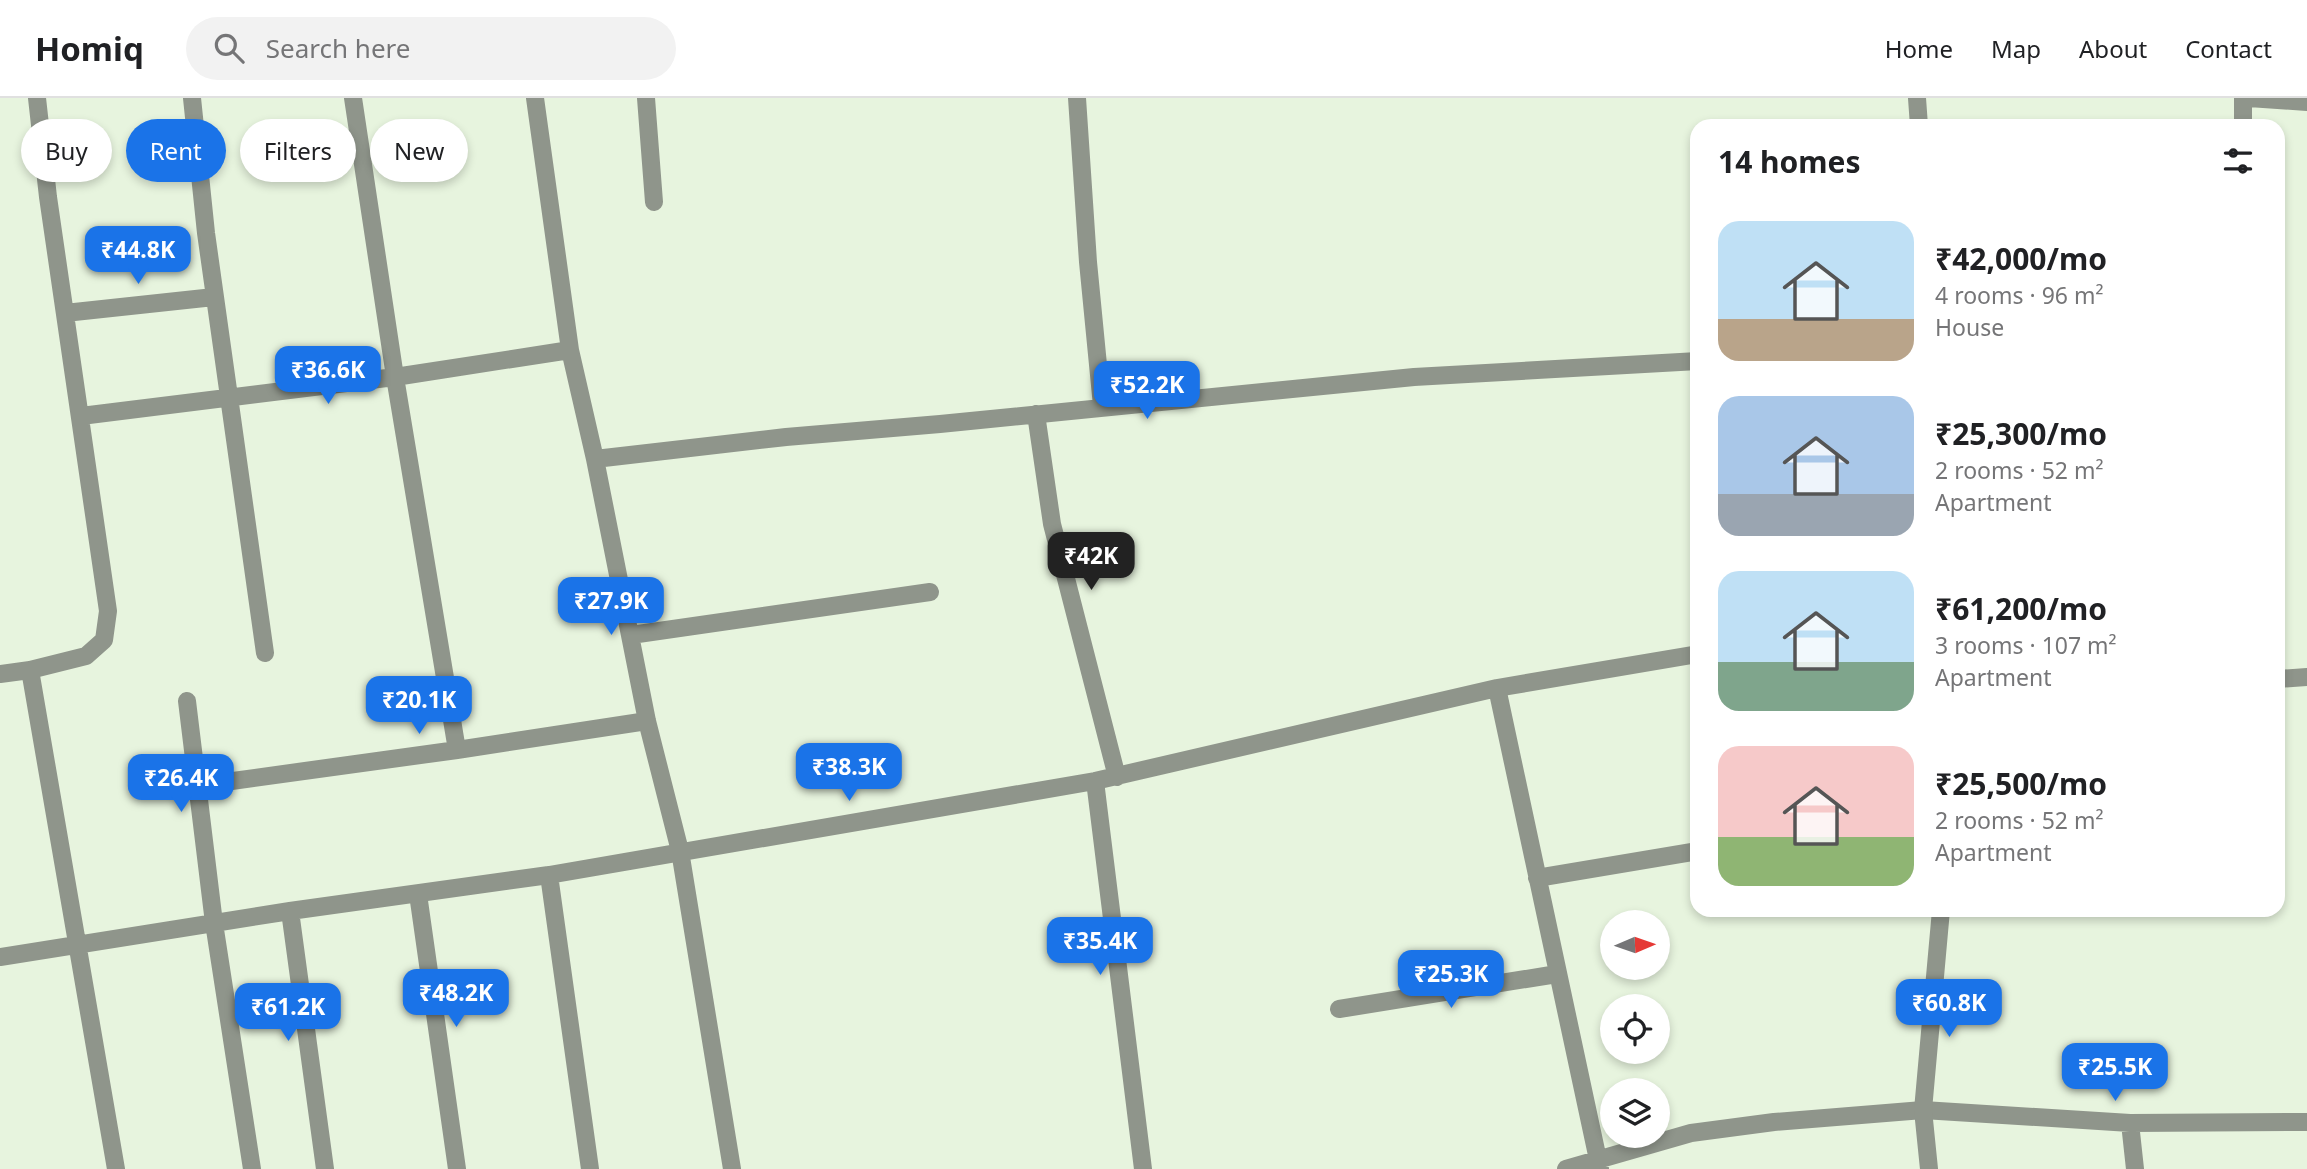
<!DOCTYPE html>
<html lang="en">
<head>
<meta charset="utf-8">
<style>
  body { margin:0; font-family:"Noto Sans",sans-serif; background:#f2f2f2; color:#202124; height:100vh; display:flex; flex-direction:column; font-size:26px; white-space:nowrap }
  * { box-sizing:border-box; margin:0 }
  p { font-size:23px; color:#757577 }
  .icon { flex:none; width:38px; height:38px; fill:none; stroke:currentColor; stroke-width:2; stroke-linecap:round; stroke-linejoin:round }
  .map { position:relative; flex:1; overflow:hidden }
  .details { position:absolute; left:1690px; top:21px; width:595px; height:798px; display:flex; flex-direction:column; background:#fff; border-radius:21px; box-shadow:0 4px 10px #0003 }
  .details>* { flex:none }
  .guide { position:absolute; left:21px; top:21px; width:665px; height:63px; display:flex; gap:14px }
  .needle { width:46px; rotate:88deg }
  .controls { position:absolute; left:1600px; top:812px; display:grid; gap:14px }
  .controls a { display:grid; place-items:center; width:70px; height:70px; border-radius:50%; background:#fff; box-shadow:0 4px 10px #0003; font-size:35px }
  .price { position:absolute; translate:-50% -60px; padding:0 16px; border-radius:14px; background:#1a73e8; color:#fff; font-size:23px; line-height:46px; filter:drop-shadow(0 2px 4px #0008) }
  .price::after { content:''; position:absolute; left:50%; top:42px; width:21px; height:16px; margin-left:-10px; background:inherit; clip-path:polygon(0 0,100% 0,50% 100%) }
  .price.selected { background:#222; color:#fff }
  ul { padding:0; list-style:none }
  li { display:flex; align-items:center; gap:21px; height:175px; padding:0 28px }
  li span { display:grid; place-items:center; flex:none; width:196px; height:140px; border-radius:21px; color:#555 }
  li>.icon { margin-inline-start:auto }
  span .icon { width:84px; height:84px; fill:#fffc; stroke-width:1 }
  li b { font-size:30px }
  h2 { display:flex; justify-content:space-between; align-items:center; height:84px; padding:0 28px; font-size:30px }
  .chip { padding:0 24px; border-radius:32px; background:#fff; box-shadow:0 4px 10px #0003; font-size:24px; line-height:63px }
  .chip.selected { background:#1a73e8; color:#fff }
  header { display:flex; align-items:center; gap:42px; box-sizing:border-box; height:98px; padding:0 35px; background:#fff; border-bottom:2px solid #e0e0e0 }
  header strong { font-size:33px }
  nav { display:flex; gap:38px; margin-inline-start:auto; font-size:24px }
  .search { width:490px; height:63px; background:#f2f2f2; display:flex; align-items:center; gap:18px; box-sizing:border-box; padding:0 24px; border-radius:38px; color:#757577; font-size:26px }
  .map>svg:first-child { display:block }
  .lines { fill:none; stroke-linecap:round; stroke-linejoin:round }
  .minor { stroke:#8f958b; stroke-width:18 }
  .tertiary { stroke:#8f958b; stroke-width:18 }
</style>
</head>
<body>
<header>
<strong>Homiq</strong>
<div class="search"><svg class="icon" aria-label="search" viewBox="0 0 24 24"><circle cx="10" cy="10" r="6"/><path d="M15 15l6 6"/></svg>Search here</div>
<nav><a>Home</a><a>Map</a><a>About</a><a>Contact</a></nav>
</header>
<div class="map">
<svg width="2307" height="1071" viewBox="0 0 2307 1071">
  <rect width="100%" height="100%" fill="#e7f4de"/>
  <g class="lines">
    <!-- minor -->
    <path class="minor" d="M192,0L206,135L265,555
      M353,0L395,279L457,652
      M535,0L570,252L595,361L647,623L680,753L732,1071
      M646,0L654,104
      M1077,0L1088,164L1102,308
      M2243,0V28
      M2249,0L2307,4
      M65,215L214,199
      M1036,316L1052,426L1117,679
      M81,318L395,279L570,252
      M595,361L786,339L940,326L1414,279L1698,263
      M631,537L930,494
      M30,572L116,1071
      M0,576L30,572L86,558L104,542L108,513L48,99L37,0
      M1497,590L1600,1071
      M187,603L214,825L252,1071
      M1095,683L1143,1071
      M196,688L457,652L647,623
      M549,777L590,1071
      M1537,780L1698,753
      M418,796L457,1071
      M290,813L325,1071
      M0,859L290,813L549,777L1095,683L1497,590L1698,556
      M1339,911L1557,876
      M2130,1025L2135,1071
      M1566,1071L1691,1035L1774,1024L1923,1012L2130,1025L2307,1024"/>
    <!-- tertiary -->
    <path class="tertiary" d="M1917,0L1919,28
      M2278,581L2307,579
      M1929,1071L1923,1012L1941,812"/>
  </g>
</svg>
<div class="controls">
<a><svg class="needle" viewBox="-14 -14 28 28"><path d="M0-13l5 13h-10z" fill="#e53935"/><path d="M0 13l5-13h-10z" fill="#757577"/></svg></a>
<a><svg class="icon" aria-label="locate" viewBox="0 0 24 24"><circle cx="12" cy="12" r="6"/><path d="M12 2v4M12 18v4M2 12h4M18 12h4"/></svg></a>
<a><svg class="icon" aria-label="layers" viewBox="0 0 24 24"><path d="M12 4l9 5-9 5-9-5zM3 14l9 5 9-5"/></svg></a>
</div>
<b class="price" style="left:138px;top:188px">₹44.8K</b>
<b class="price" style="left:328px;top:308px">₹36.6K</b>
<b class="price" style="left:1147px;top:323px">₹52.2K</b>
<b class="price selected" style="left:1091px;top:494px">₹42K</b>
<b class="price" style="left:611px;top:539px">₹27.9K</b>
<b class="price" style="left:419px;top:638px">₹20.1K</b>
<b class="price" style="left:849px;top:705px">₹38.3K</b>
<b class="price" style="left:181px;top:716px">₹26.4K</b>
<b class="price" style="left:1100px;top:879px">₹35.4K</b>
<b class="price" style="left:1451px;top:912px">₹25.3K</b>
<b class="price" style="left:456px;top:931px">₹48.2K</b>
<b class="price" style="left:1949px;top:941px">₹60.8K</b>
<b class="price" style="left:288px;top:945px">₹61.2K</b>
<b class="price" style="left:2115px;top:1005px">₹25.5K</b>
<div class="guide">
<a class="chip">Buy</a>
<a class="chip selected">Rent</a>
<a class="chip">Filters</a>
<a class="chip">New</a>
</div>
<section class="details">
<h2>14 homes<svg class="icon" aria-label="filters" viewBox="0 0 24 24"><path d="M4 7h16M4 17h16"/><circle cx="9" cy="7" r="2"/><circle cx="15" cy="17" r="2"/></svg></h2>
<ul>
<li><span style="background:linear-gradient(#bfe0f5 70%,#b9a48a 0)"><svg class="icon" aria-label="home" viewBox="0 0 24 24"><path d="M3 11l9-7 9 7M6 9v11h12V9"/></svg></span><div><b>₹42,000/mo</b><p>4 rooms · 96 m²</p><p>House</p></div></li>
<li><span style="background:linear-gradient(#a9c7e8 70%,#9aa5b1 0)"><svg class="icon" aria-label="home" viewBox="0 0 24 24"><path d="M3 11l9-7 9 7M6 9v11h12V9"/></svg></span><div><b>₹25,300/mo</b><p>2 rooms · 52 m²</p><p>Apartment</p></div></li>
<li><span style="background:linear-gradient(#bfe0f5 65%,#7fa58c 0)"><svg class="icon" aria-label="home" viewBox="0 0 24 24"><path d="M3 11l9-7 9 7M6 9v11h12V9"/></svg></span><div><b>₹61,200/mo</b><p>3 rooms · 107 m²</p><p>Apartment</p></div></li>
<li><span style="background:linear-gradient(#f6c9c9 65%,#8fb573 0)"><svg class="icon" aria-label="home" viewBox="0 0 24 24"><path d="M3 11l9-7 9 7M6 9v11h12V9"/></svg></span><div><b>₹25,500/mo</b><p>2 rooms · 52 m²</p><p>Apartment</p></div></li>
</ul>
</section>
</div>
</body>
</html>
